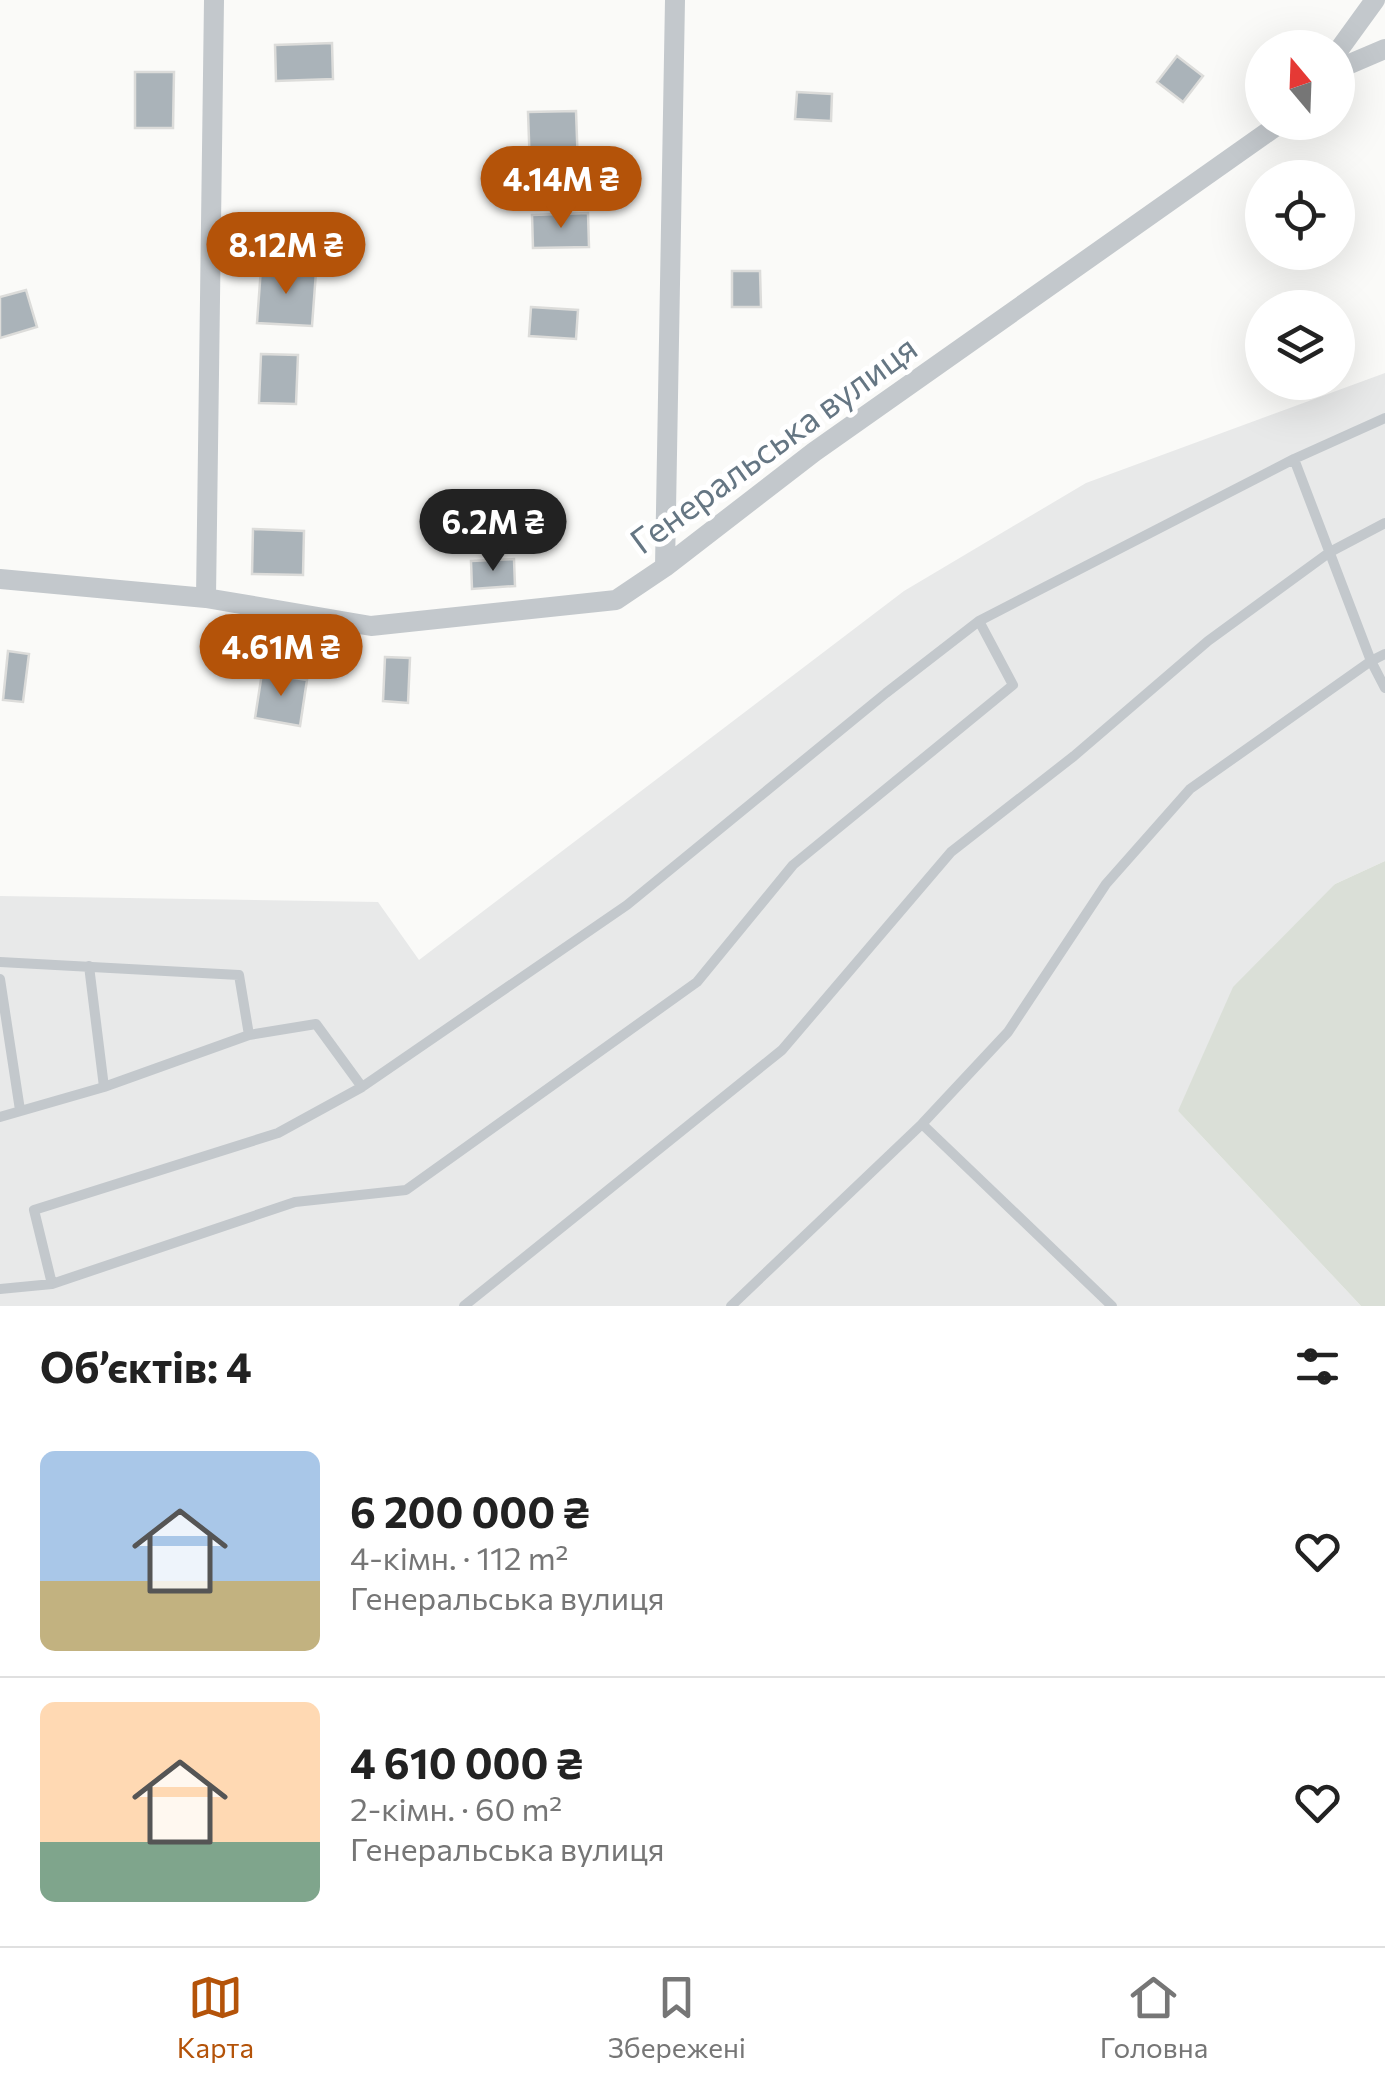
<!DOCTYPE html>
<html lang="uk">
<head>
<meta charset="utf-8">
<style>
  body { margin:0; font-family:Commissioner,sans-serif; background:#f6f6f6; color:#222; height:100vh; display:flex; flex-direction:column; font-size:38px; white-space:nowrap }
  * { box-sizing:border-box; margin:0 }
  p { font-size:32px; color:#767676 }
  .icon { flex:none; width:55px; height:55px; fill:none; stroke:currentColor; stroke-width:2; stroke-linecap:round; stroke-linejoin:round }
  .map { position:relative; height:1306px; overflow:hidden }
  .drawer { display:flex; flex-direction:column; background:#fff; flex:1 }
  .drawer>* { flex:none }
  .needle { width:65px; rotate:341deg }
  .tools { position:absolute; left:1245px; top:30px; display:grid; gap:20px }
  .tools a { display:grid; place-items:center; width:110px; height:110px; border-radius:50%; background:#fff; box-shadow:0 10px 40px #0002; font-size:50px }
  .price { position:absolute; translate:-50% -85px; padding:0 22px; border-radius:35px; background:#b45309; color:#fff; font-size:32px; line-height:65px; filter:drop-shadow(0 2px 5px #0008) }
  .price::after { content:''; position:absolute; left:50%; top:60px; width:30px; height:22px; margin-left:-15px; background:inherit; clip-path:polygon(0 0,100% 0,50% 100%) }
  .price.selected { background:#222; color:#fff }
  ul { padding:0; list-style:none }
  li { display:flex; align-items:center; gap:30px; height:250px; padding:0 40px }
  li+li { border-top:2px solid #e0e0e0 }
  li span { display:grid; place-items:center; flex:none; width:280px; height:200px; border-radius:15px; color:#555 }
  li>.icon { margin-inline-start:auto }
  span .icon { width:120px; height:120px; fill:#fffc; stroke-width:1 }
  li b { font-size:42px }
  h2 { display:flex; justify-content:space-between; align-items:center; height:120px; padding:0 40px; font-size:42px }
  .dock { display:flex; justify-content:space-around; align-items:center; height:140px; border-top:2px solid #e0e0e0; background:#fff; font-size:28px; color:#767676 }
  .dock a { display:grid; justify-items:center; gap:5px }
  .dock .selected { color:#b45309 }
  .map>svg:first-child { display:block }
  .built { fill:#e8e9e9 }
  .grass { fill:#dadfd7 }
  .building { fill:#aab3b9; stroke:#dcdcda; stroke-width:2.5 }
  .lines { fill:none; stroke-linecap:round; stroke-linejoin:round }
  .service { stroke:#c3c8cc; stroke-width:10 }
  .minor { stroke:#c3c8cc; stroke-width:20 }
  .labels { text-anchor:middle; stroke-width:10; stroke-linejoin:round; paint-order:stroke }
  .street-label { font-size:35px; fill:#657683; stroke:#fff }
</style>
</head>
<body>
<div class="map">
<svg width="1385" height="1306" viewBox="0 0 1385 1306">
  <rect width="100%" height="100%" fill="#fafaf8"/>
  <!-- built -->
  <path class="built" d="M1385,373V861L1335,884L1178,1111L1361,1306H0V896L378,902L419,960L904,591L1086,483Z"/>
  <!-- grass -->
  <path class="grass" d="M1385,861V1306H1361L1178,1111L1233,987L1335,884Z"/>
  <!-- building -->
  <path class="building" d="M332,43L333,79L276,81L275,45Z
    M1177,56L1203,76L1183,102L1157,82Z
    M135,72H174L173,128H135Z
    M797,92L832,94L831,121L795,119Z
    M576,111L578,166L530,168L528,112Z
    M588,213L589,247L533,248L532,215Z
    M261,268L316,272L312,326L257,323Z
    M732,271H760L761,307H732Z
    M26,290L37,327L0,338V297Z
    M531,307L578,310L576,339L529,336Z
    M261,354L298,355L296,404L259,403Z
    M253,529L304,531L303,575L252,574Z
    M514,559L515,586L472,589L471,561Z
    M8,651L29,654L23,702L3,700Z
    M385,657L410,658L408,703L383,701Z
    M262,673L307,680L300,726L255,718Z"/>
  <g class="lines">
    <!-- service -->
    <path class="service" d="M1294,459L1371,661L1385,688
      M0,962L239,975L249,1035
      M89,966L104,1087
      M0,979L20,1110
      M362,1087L627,905L886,693L979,621L1294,459L1385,418
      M0,1117L104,1087L249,1035L316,1024L362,1087L278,1133L34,1210L52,1284
      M922,1124L1112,1306
      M0,1289L52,1284L295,1202L406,1190L697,982L793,865L1013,685L979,621
      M464,1306L782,1050L951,852L1074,756L1208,641L1330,552L1385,523
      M731,1306L922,1124L1008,1032L1106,884L1190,789L1371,661L1385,654"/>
    <!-- minor -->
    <path class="minor" d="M1338,51L1375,0
      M1338,69L1385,49
      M665,567L675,0
      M0,579L206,598L371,626L616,600L665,567L814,452L1282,122
      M206,598L214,0"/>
  </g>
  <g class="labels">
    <!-- street labels -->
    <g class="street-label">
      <text transform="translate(774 445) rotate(-36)" y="12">Генеральська вулиця</text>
    </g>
  </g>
</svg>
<div class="tools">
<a><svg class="needle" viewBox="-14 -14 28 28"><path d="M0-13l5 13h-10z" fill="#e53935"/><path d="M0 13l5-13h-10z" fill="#767676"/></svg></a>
<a><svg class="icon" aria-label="locate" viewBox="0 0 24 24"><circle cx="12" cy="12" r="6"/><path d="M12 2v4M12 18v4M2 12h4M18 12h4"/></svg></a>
<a><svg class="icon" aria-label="layers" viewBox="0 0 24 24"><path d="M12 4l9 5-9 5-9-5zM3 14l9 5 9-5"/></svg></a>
</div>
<b class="price" style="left:561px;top:231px">4.14M ₴</b>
<b class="price" style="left:286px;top:297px">8.12M ₴</b>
<b class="price selected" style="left:493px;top:574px">6.2M ₴</b>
<b class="price" style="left:281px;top:699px">4.61M ₴</b>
</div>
<section class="drawer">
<h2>Об’єктів: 4<svg class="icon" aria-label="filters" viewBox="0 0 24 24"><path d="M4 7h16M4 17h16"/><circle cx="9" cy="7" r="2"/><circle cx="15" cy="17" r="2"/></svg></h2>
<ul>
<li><span style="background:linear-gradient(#a9c7e8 65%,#c2b280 0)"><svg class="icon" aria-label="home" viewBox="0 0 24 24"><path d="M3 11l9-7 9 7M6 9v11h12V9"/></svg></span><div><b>6 200 000 ₴</b><p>4-кімн. · 112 m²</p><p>Генеральська вулиця</p></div><svg class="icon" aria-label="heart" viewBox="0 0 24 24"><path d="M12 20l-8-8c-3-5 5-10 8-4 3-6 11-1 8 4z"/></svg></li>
<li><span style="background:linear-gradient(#ffd9b3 70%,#7fa58c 0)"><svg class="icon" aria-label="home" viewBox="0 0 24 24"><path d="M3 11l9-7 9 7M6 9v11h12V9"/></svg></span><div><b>4 610 000 ₴</b><p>2-кімн. · 60 m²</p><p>Генеральська вулиця</p></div><svg class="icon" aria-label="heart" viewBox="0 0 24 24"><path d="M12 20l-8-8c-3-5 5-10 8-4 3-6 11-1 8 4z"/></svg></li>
</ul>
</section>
<nav class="dock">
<a class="selected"><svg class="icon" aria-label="map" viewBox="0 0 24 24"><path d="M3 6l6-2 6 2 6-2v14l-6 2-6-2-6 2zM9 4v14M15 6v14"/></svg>Карта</a>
<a><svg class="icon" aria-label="saved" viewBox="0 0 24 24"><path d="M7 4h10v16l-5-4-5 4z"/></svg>Збережені</a>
<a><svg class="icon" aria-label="home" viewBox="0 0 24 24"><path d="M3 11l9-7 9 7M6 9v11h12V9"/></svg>Головна</a>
</nav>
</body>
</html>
